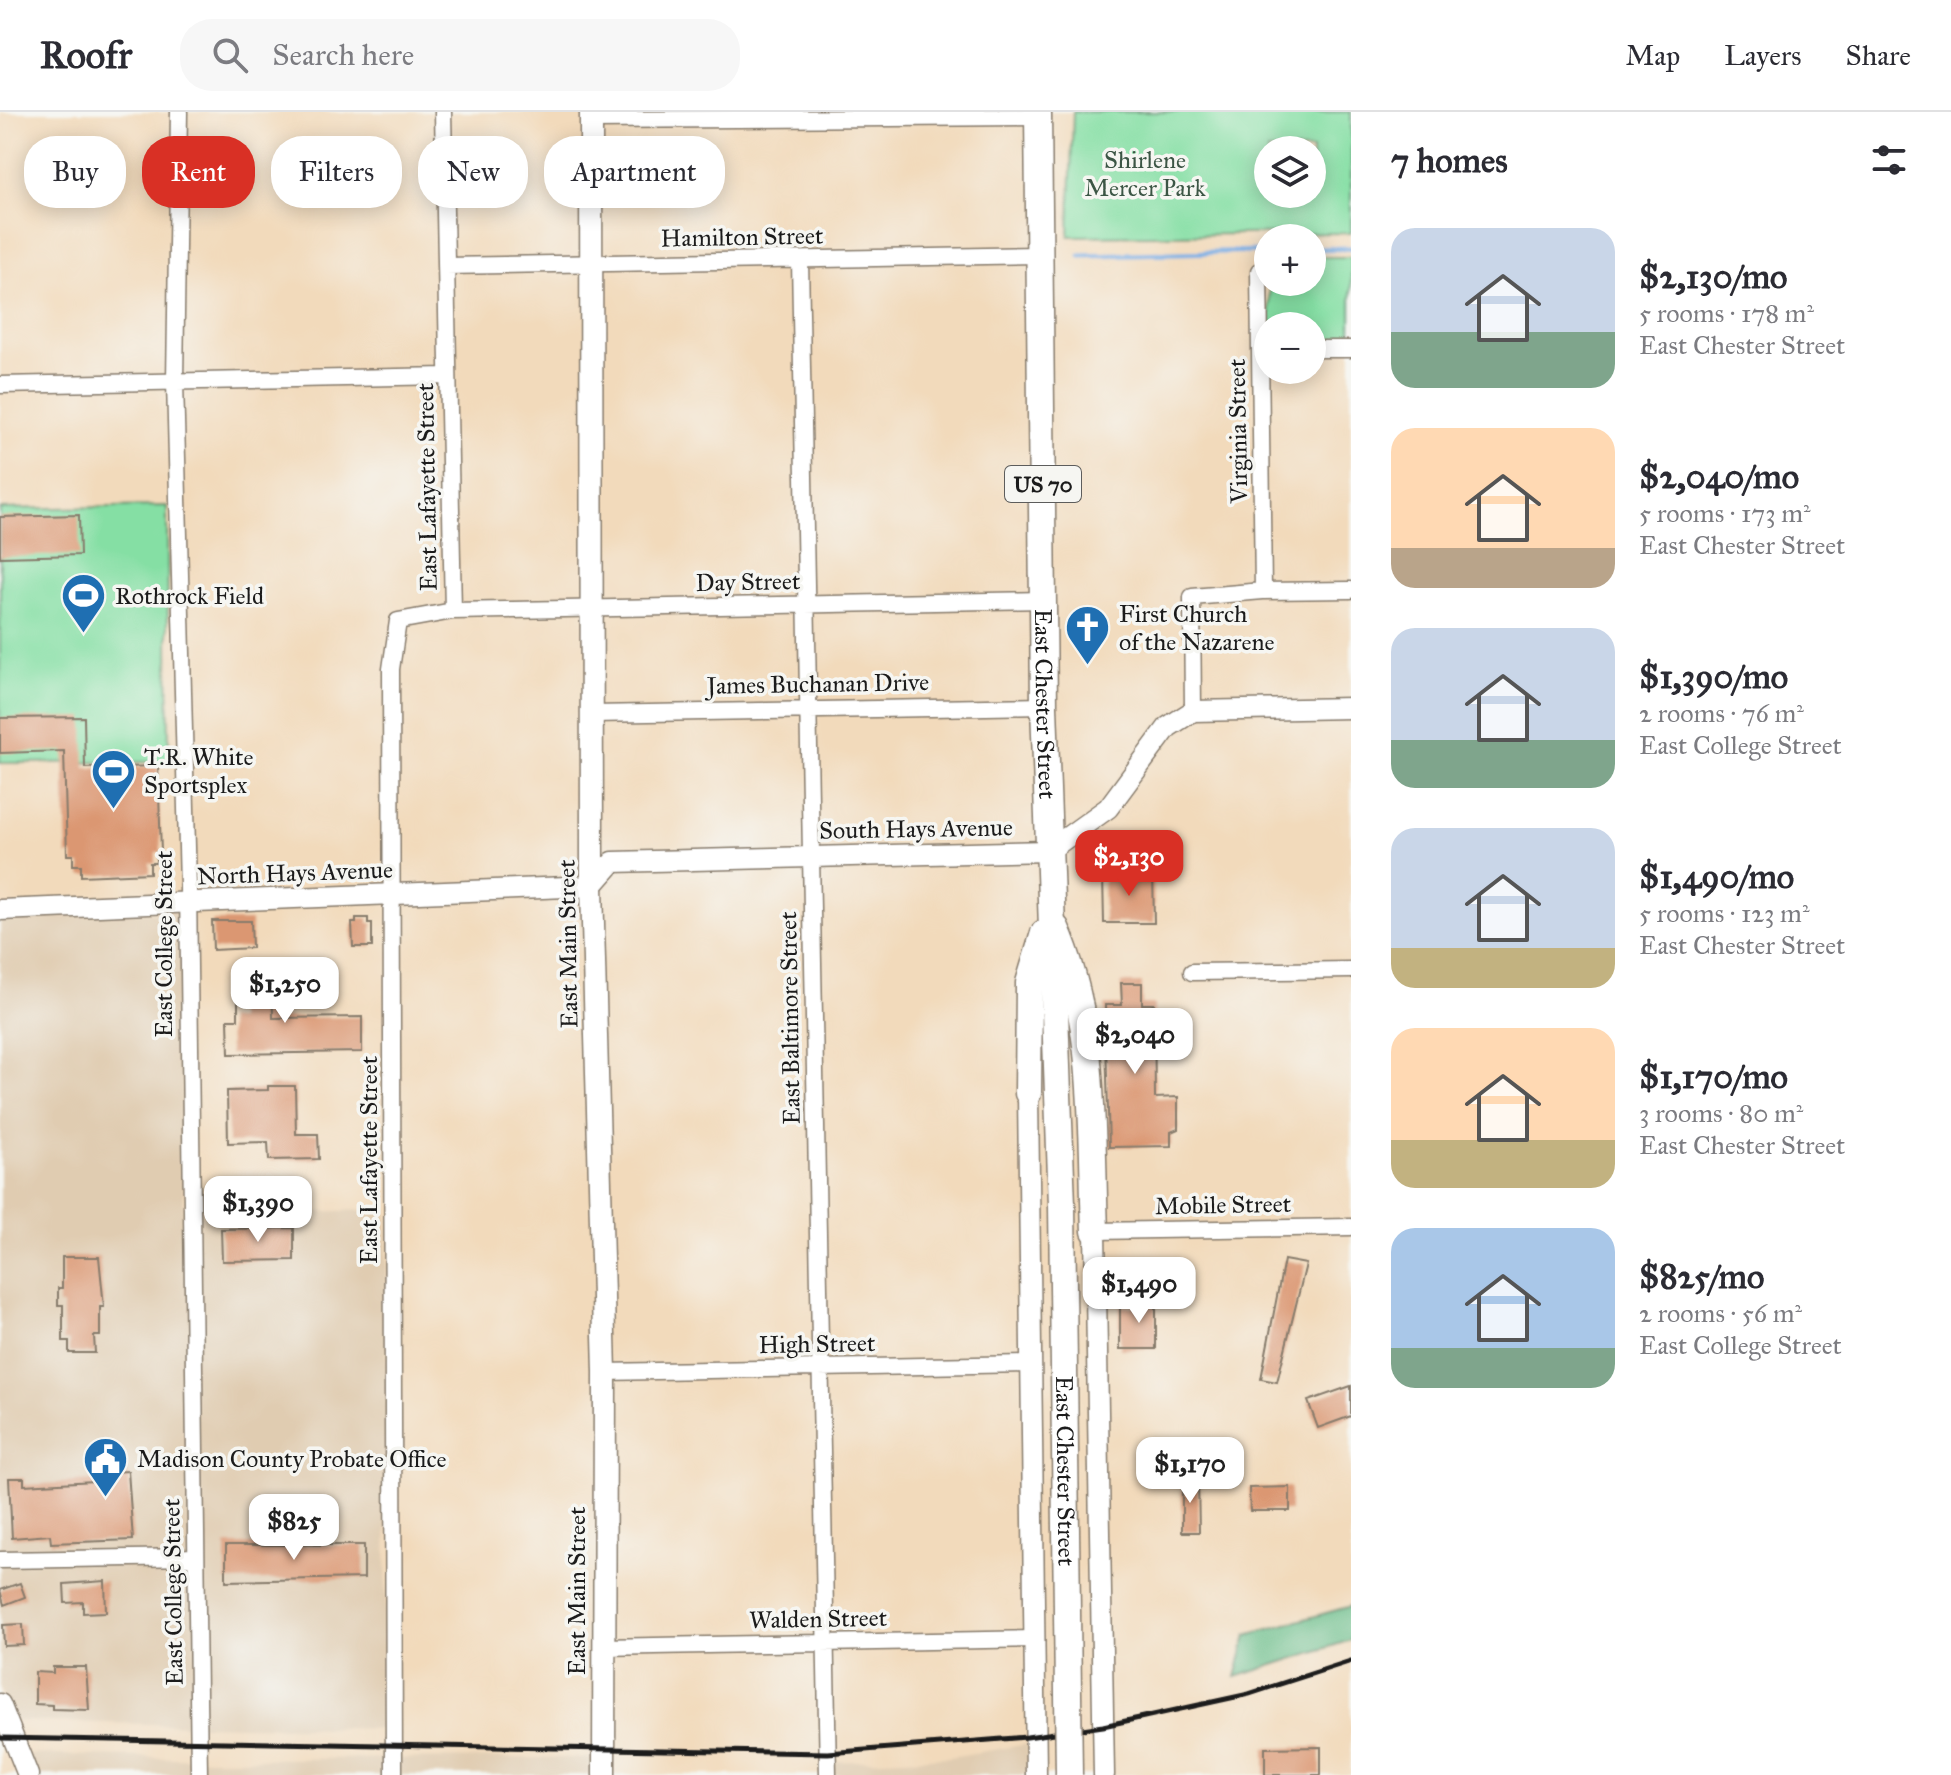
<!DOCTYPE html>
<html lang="en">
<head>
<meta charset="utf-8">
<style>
  body { margin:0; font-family:"IM FELL Great Primer",serif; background:#f7f7f7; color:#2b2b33; height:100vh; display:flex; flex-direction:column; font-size:30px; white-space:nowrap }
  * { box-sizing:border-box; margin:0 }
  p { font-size:26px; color:#7c7c81 }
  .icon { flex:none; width:44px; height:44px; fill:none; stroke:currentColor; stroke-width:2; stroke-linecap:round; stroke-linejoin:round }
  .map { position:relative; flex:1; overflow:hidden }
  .panel { display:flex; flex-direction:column; background:#fff; width:600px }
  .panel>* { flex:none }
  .hud { position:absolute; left:24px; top:24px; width:760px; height:72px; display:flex; gap:16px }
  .buttons { position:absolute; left:1254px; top:24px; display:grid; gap:16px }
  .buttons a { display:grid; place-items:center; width:72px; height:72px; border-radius:50%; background:#fff; box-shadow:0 4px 20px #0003; font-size:40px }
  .price { position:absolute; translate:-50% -68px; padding:0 18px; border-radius:16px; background:#fff; color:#222; font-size:26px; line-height:52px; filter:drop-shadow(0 2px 4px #0008) }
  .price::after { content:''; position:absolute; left:50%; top:48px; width:24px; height:18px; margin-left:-12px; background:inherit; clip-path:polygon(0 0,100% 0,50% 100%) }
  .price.current { background:#d93025; color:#fff }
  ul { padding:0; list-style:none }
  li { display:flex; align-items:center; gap:24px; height:200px; padding:0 40px }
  li span { display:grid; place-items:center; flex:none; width:224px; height:160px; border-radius:24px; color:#555 }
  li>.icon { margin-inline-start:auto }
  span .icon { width:96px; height:96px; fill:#fffc; stroke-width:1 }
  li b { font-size:34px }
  h2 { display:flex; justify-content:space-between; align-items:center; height:96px; padding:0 40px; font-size:34px }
  .pill { padding:0 28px; border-radius:32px; background:#fff; box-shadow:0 4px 20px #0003; font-size:28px; line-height:72px }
  .pill.current { background:#d93025; color:#fff }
  header { display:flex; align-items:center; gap:48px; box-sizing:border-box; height:112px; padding:0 40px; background:#fff; border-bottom:2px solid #e1e1e2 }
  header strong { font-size:38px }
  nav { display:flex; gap:44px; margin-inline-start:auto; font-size:28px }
  .search { width:560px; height:72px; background:#f7f7f7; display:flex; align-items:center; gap:20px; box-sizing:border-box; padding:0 28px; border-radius:32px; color:#7c7c81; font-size:30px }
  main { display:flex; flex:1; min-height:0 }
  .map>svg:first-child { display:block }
  .built { fill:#e0ccb1 }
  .green { fill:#85dfa4; stroke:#507e60; stroke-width:2; fill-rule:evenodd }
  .forest { fill:#6cbe8a; stroke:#446d53; stroke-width:2 }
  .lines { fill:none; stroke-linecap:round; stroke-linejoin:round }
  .stream { stroke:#76ace4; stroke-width:5 }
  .building { fill:#db9772 }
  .minor-casing { stroke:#877b6c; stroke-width:19 }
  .tertiary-casing { stroke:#877b6c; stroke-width:23 }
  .secondary-casing { stroke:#877b6c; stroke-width:25 }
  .trunk-casing { stroke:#877b6c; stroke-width:29 }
  .minor { stroke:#fff; stroke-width:16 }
  .tertiary { stroke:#fff; stroke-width:20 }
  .secondary { stroke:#fff; stroke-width:22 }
  .trunk { stroke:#fff; stroke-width:26 }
  .rail { stroke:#1c1c1c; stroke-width:5 }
  .trunk-bridge-casing { stroke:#877b6c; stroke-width:29; stroke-linecap:butt }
  .trunk-bridge { stroke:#fff; stroke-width:26 }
  .labels { text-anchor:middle; stroke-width:7; stroke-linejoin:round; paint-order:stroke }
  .shield { fill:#f6f6f2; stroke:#5d5d5c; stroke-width:2 }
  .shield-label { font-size:22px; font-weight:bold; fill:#1c1c1c }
  .park-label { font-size:24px; fill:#3c5645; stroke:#f6f6f2 }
  .street-label { font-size:24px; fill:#1c1c1c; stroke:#f6f6f2 }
  .poi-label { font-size:24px; fill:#1c1c1c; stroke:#f6f6f2; text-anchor:start }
</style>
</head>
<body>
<header>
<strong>Roofr</strong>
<div class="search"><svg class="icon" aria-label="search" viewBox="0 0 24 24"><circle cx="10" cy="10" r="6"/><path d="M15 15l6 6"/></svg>Search here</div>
<nav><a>Map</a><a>Layers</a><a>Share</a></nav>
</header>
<main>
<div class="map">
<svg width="1351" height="1663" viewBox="0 0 1351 1663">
  <rect width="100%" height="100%" fill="#f6f6f2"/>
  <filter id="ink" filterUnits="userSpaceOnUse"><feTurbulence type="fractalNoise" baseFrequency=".0125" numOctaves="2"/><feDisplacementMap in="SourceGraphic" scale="16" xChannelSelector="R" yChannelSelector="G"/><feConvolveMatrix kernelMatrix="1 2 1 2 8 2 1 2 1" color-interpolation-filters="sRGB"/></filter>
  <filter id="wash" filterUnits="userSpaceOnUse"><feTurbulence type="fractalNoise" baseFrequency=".006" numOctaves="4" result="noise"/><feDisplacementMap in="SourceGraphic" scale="32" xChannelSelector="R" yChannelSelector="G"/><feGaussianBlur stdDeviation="1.8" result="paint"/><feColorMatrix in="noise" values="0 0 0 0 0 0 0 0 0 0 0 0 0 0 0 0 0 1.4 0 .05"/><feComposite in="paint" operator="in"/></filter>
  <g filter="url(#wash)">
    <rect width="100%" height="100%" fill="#f2dabb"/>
    <!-- built -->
    <path class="built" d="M182,799L184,1105L387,1097L386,1617L13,1609L0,1575V806Z
      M1029,1632L1030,1663H834V1650L950,1645Z
      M25,1642L208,1647L597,1646L598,1663H33Z"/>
    <!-- green -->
    <path class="green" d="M1073,0H1351V121L1069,124ZM1312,38V82H1268V38Z
      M1312,145H1351V231H1312V214H1270L1269,170H1312Z
      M167,394L169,650L0,651V397Z"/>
    <!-- forest -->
    <path class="forest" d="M1351,1494V1528L1236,1565L1247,1523Z"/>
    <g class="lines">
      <!-- stream -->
      <path class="stream" d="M1312,137L1351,136
        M1080,143L1268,139"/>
    </g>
    <g id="blocks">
      <!-- building -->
      <path class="building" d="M79,403L80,443L0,445V405Z
        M84,605L85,656L158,654L161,740H156V751H150V761L81,764V753H73V743H67L64,639L0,641V606Z
        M1153,761L1154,811H1104L1103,762Z
        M356,806H368V811H372V835H353L352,811H356Z
        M212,809H251L252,836L213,838Z
        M272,859L273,906L362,905V940L229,942L228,907H238V860Z
        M1121,871H1142V892H1154L1155,986L1178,985V1017L1171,1020V1034L1109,1035L1105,893H1122Z
        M268,974H295L296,1022H318L319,1047L269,1048L268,1030L228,1031L227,979L268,978Z
        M294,1116V1148L222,1149L221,1117Z
        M62,1145H99L104,1195H100V1224H94L95,1241H69V1229H63V1193H58V1176H62Z
        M1284,1148L1306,1152L1277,1270L1261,1267Z
        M1156,1185V1237H1120V1194H1135V1186Z
        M1351,1274V1304L1318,1316L1308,1289Z
        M128,1359L133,1428L51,1431L50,1423L12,1426L9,1366H24V1373L112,1368V1360Z
        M1182,1366H1198L1199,1420H1182Z
        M1290,1375V1399H1250L1249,1376Z
        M226,1433H364V1466L226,1469Z
        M105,1469L106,1500L83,1501V1490L65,1491L64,1472Z
        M20,1471L25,1485L4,1493L0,1478Z
        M23,1512L24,1533L4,1534L3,1513Z
        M53,1555H86L89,1598L52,1597V1593L35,1592V1560L53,1561Z
        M1321,1635V1663H1265V1636Z"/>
    </g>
  </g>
  <g filter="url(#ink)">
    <use href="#blocks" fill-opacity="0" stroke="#877b6c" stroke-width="2"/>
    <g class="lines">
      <defs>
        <path id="minor" d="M179,0L175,269L188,774L199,1663
          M443,0L453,499
          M591,8L1036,5
          M800,148L828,1663
          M446,154L1039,143
          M1259,159L1263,479
          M1312,237H1351
          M0,273L448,264
          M1193,599L1192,485L1263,479L1351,478
          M593,602L1044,594
          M1192,860L1351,858
          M1095,1119L1351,1115
          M605,1260L1029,1252
          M0,1448L196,1445
          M602,1535L1034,1527
          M394,1663L391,557L398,509L453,499L1044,488"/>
        <path id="tertiary" d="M0,798L592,774L613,750L1048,739L1108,696L1168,615L1193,599L1351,596
          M1028,981L1036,1663
          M1095,1119L1104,1663
          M0,1592L28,1663"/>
        <path id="secondary" d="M591,0L592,774L605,1260L604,1663"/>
        <g id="trunk">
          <path id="s1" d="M1038,0L1044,594L1062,1093"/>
          <path d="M1056,816C1097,910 1091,1019 1095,1119"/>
          <path d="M1028,981L1029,871L1044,821"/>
        </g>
      </defs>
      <!-- minor casing -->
      <use href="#minor" class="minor-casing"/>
      <!-- tertiary casing -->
      <use href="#tertiary" class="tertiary-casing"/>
      <!-- secondary casing -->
      <use href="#secondary" class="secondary-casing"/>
      <!-- trunk casing -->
      <use href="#trunk" class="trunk-casing"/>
      <!-- minor -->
      <use href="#minor" class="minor"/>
      <!-- tertiary -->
      <use href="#tertiary" class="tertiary"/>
      <!-- secondary -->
      <use href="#secondary" class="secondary"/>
      <!-- trunk -->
      <use href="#trunk" class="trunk"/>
      <!-- rail -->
      <path class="rail" d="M0,1626L828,1641L1027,1625L1103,1614L1249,1582L1351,1549"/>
      <defs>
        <g id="trunk-bridge">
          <path id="s2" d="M1062,1093L1069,1663"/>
        </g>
      </defs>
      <!-- trunk-bridge casing -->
      <use href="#trunk-bridge" class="trunk-bridge-casing"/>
      <!-- trunk-bridge -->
      <use href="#trunk-bridge" class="trunk-bridge"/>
    </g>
  </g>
  <!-- icons -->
  <defs>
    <symbol id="stadium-pin" viewBox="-11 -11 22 30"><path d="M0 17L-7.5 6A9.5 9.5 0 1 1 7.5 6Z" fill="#1f6fb2" stroke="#f6f6f2"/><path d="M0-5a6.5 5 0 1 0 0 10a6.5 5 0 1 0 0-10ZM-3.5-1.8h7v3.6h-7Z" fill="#fff"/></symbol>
    <symbol id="church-pin" viewBox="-11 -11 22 30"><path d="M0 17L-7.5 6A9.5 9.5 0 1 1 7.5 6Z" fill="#1f6fb2" stroke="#f6f6f2"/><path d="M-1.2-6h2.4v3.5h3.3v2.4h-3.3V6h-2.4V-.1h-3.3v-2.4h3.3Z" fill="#fff"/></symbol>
    <symbol id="civic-pin" viewBox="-11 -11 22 30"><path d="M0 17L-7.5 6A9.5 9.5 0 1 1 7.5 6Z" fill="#1f6fb2" stroke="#f6f6f2"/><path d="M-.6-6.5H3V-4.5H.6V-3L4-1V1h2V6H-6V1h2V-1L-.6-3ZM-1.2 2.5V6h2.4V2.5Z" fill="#fff"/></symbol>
  </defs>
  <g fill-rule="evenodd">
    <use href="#stadium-pin" x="58" y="458" width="51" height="69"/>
    <use href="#church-pin" x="1062" y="490" width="51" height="69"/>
    <use href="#stadium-pin" x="88" y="634" width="51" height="69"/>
    <use href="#civic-pin" x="80" y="1322" width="51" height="69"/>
  </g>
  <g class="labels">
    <!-- shield labels -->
    <rect class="shield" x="1005" y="354" width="76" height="36" rx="6"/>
    <g class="shield-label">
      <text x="1043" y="380">US 70</text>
    </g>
    <!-- park labels -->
    <g class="park-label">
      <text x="1145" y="56">Shirlene<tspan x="1145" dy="28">Mercer Park</tspan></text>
    </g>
    <!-- street labels -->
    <g class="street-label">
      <text transform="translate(742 125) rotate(-1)" y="8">Hamilton Street</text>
      <text transform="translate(1238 319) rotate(-91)" y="8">Virginia Street</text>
      <text transform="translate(427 375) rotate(-91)" y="8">East Lafayette Street</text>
      <text transform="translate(748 470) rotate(-1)" y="8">Day Street</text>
      <text transform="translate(818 572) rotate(-1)" y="8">James Buchanan Drive</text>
      <text dy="8" stroke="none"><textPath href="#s1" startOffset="592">East Chester Street</textPath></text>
      <text transform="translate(916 717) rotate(-1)" y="8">South Hays Avenue</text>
      <text transform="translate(295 761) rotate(-2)" y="8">North Hays Avenue</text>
      <text transform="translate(164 832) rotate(-90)" y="8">East College Street</text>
      <text transform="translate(568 832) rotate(-91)" y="8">East Main Street</text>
      <text transform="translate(790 906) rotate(-91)" y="8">East Baltimore Street</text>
      <text transform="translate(369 1048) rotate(-90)" y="8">East Lafayette Street</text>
      <text transform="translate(1223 1093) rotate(-1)" y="8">Mobile Street</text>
      <text transform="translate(817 1232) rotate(-1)" y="8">High Street</text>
      <text dy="8" stroke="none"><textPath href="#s2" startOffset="266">East Chester Street</textPath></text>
      <text transform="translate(577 1479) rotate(-90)" y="8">East Main Street</text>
      <text transform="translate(173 1480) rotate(-91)" y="8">East College Street</text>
      <text transform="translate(818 1507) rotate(-1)" y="8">Walden Street</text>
    </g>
    <!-- poi labels -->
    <g class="poi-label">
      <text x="115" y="492">Rothrock Field</text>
      <text x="1119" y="510">First Church<tspan x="1119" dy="28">of the Nazarene</tspan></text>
      <text x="144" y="653">T.R. White<tspan x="144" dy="28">Sportsplex</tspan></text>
      <text x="137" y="1355">Madison County Probate Office</text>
    </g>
  </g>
</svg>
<div class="buttons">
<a><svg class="icon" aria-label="layers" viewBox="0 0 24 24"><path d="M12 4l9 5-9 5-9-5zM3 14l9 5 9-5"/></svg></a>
<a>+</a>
<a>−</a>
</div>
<b class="price current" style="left:1129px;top:786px">$2,130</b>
<b class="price" style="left:285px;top:913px">$1,250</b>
<b class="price" style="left:1135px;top:964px">$2,040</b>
<b class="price" style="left:258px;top:1132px">$1,390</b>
<b class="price" style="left:1139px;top:1213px">$1,490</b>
<b class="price" style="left:1190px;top:1393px">$1,170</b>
<b class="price" style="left:294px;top:1450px">$825</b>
<div class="hud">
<a class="pill">Buy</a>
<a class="pill current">Rent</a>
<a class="pill">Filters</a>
<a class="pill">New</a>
<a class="pill">Apartment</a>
</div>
</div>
<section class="panel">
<h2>7 homes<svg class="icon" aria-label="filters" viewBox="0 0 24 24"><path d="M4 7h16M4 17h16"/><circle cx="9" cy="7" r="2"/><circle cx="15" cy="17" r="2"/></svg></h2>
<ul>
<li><span style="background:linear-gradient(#c9d6e8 65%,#7fa58c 0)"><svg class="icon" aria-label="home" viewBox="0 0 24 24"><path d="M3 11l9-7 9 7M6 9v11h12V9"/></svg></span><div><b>$2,130/mo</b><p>5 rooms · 178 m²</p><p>East Chester Street</p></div></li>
<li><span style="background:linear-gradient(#ffd9b3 75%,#b9a48a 0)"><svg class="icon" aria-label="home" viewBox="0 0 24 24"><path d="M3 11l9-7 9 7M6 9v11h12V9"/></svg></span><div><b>$2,040/mo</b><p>5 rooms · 173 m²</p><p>East Chester Street</p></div></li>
<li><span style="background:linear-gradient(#c9d6e8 70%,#7fa58c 0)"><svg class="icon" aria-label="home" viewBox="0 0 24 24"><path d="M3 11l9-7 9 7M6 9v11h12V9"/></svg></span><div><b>$1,390/mo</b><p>2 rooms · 76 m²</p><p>East College Street</p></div></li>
<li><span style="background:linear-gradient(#c9d6e8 75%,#c2b280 0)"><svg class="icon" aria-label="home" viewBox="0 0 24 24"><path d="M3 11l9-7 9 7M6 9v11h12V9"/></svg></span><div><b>$1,490/mo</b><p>5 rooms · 123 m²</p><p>East Chester Street</p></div></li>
<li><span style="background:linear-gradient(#ffd9b3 70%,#c2b280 0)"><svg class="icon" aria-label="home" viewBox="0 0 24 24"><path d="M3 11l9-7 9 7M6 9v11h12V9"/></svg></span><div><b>$1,170/mo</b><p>3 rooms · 80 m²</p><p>East Chester Street</p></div></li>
<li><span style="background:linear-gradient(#a9c7e8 75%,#7fa58c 0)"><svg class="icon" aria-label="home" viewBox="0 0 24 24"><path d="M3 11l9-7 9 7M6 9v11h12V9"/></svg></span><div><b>$825/mo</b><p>2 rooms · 56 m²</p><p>East College Street</p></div></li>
</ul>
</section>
</main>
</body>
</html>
